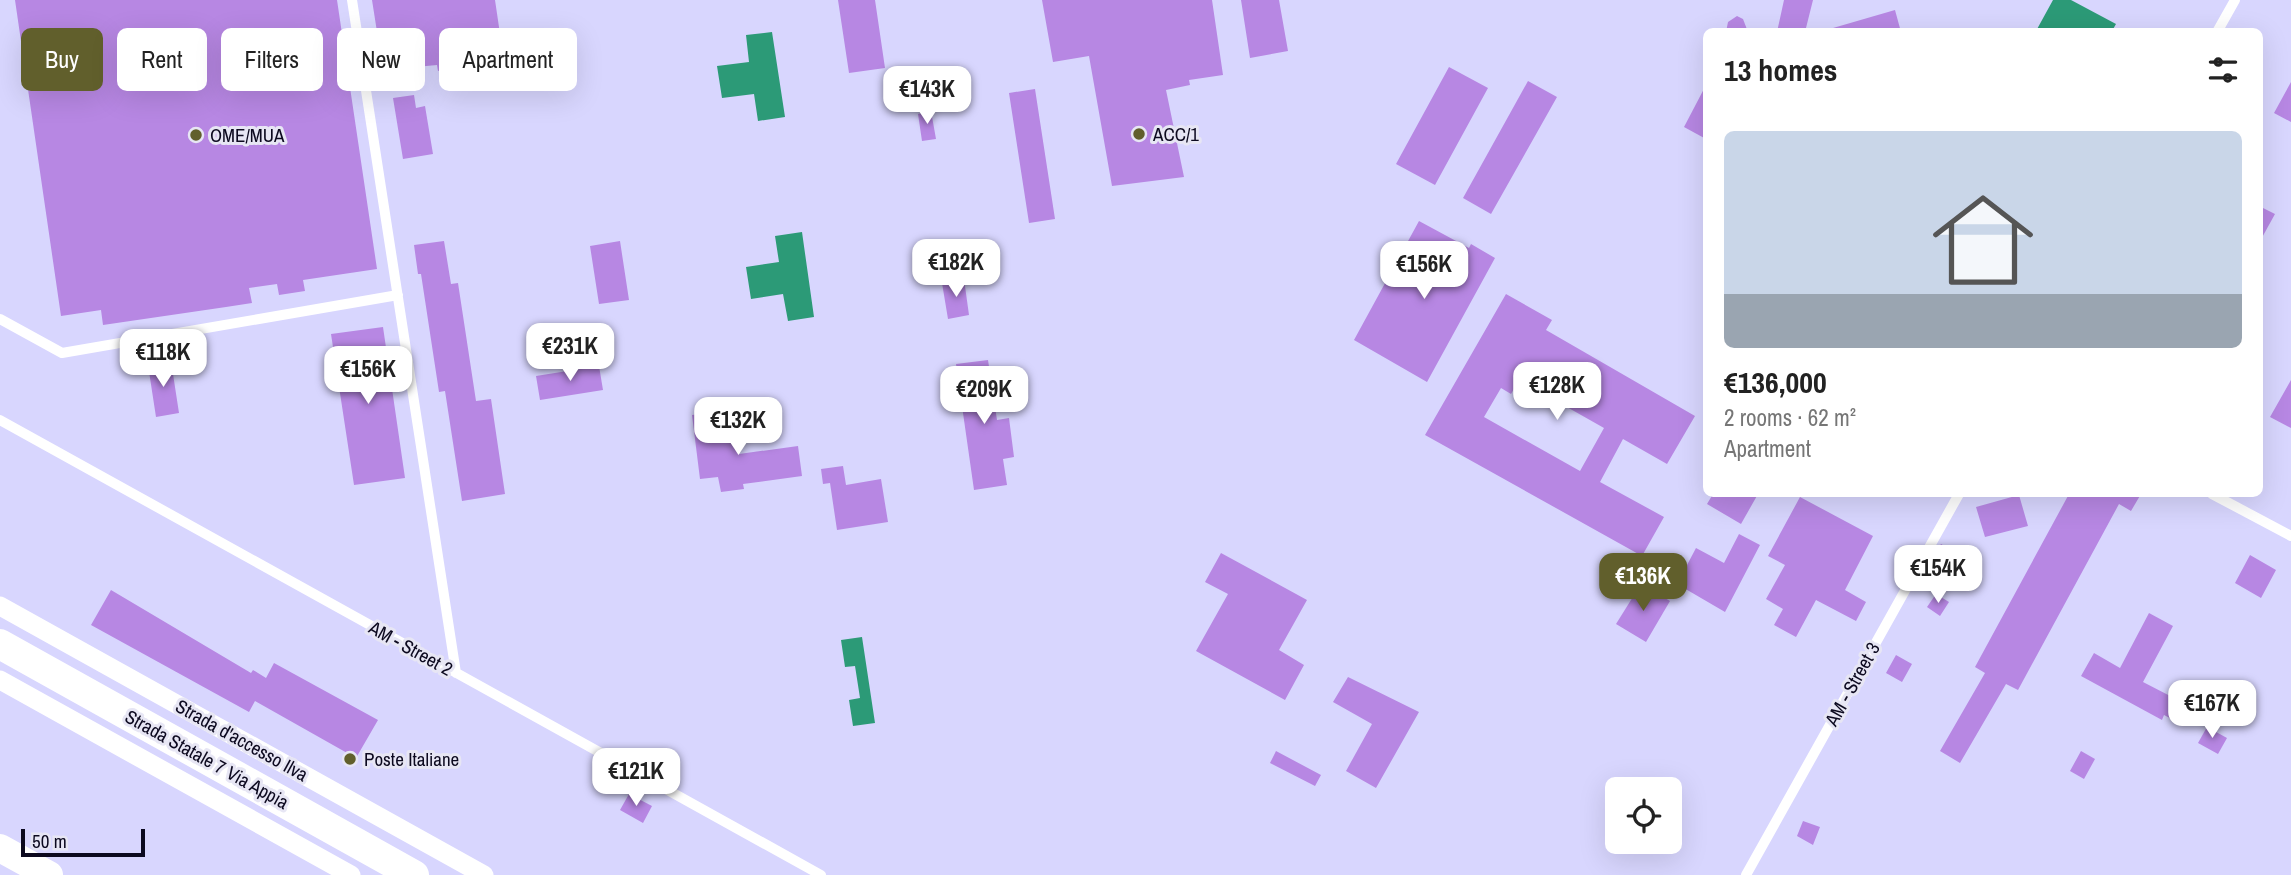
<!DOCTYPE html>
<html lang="en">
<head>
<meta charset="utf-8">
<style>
  body { margin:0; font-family:"Archivo Narrow",sans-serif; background:#f2f2f2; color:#222; height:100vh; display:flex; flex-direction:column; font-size:26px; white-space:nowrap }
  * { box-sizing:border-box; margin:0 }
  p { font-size:23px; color:#767676 }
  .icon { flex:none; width:38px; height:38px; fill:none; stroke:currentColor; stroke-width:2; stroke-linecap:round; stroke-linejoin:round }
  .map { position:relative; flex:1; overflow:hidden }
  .side { position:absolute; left:1703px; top:28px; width:560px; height:469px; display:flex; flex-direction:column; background:#fff; border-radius:10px; box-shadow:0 7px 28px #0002 }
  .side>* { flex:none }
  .guide { position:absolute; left:21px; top:28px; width:665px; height:63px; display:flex; gap:14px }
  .buttons { position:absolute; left:1605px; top:777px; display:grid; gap:14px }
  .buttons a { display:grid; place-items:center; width:77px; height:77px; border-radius:10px; background:#fff; box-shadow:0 7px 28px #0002; font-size:35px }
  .scale { position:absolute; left:21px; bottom:18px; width:124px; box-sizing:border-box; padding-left:7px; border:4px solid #0c091f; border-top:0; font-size:19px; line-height:24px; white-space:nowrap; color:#0c091f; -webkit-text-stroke:5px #e7e6f4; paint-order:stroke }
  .price { position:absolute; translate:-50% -60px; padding:0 16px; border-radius:14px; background:#fff; color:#222; font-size:23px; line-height:46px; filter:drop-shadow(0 2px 4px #0008) }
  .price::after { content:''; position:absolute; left:50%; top:42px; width:21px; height:16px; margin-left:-10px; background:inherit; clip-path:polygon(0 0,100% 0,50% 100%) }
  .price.current { background:#615f2c; color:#fff }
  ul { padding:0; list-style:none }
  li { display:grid; align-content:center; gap:14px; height:371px; padding:0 21px }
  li+li { border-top:2px solid #e0e0e0 }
  li span { display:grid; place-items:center; height:217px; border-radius:10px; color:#555 }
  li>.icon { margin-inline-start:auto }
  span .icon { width:126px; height:126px; fill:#fffc; stroke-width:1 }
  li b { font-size:30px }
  h2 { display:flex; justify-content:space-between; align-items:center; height:84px; padding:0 21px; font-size:30px }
  .chip { padding:0 24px; border-radius:10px; background:#fff; box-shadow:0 7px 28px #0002; font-size:24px; line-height:63px }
  .chip.current { background:#615f2c; color:#fff }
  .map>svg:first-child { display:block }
  .water { fill:#2c9a77 }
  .building { fill:#b787e3; fill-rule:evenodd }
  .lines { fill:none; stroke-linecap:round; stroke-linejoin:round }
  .lane { stroke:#fff; stroke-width:10 }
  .street { stroke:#fff; stroke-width:19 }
  .secondary { stroke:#fff; stroke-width:28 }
  .primary { stroke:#fff; stroke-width:30 }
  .poi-dot { fill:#615f2c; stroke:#e7e6f4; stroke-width:2.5 }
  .labels { text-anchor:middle; stroke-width:6; stroke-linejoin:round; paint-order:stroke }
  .poi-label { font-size:19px; fill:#0c091f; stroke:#e7e6f4; text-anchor:start }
  .street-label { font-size:19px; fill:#0c091f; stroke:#e7e6f4 }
</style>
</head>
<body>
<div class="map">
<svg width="2291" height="875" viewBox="0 0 2291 875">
  <rect width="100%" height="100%" fill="#d8d6fe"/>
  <!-- water -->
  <path class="water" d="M2053,0H2071L2116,24L2112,31H2036Z
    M772,32L785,117L758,121L754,94L722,98L717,66L749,62L746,35Z
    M802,232L814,317L788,321L783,294L751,299L746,267L779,262L775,236Z
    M862,637L875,723L853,726L849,700L860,698L855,666L845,667L841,640Z"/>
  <!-- building -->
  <path class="building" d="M15,0H337L377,269L303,280L305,291L279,295L277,284L249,288L252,303L226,307L103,325L101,310L61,316Z
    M372,0H495L504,61L438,71L437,65L383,70Z
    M838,0H875L885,68L849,73Z
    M1042,0H1212L1223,75L1189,80L1190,85L1166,90L1184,177L1112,186L1089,56L1053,62Z
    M1241,0H1279L1288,51L1250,58Z
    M1784,0H1813L1805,32H1777Z
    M1895,10L1901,32H1834L1833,28Z
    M1737,16L1743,19L1748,32H1726L1728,22Z
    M1449,67L1488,88L1435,185L1396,164Z
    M1528,81L1557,97L1491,214L1463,198Z
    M2291,82V122L2274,113Z
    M1706,85V139L1684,127Z
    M1035,89L1055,219L1029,223L1009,93Z
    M414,95L416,108L425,106L433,154L403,159L393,98Z
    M931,111L936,139L922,141L918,114Z
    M2259,206L2275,214L2259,243Z
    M1419,221L1469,248L1471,244L1495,258L1427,382L1354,340Z
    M444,241L451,284L458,283L476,401L491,399L505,494L462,501L445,391L439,392L421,274H418L414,245Z
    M620,241L629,300L599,304L590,246Z
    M964,279L969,315L948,319L942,283Z
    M1506,294L1552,320L1546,330L1695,416L1667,464L1623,439L1600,482L1664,517L1642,556L1425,435ZM1519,380L1604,428L1580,471L1484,417L1501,388L1511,394Z
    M383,327L405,478L354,485L331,334Z
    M988,360L997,420L1009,418L1014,457L1003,459L1007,485L974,490L956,364Z
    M171,361L179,413L156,417L148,365Z
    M599,366L603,390L540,400L536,376Z
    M2291,380V428L2270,417Z
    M716,412L718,427L735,425L739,454L798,446L802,476L743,484L744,489L721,492L718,477L700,479L692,415Z
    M843,466L846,485L881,479L888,522L837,530L830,483L823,484L821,469Z
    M1713,494H1758L1741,524L1707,504Z
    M2069,494H2141L2131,511L2119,504L2018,690L2006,684L1960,763L1940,751L1985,673L1975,667Z
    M2019,495L2028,526L1985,537L1976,507Z
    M1800,497L1873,536L1845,590L1866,602L1856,621L1816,600L1796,637L1774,625L1783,609L1766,599L1785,565L1768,556Z
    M1739,534L1760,545L1725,612L1677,584L1696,548L1724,563Z
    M1941,544L1958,554L1948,574L1930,564Z
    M1221,553L1307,600L1279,650L1304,665L1285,700L1196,651L1228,594L1205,582Z
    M2250,555L2276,570L2261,598L2235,583Z
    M1641,584L1670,601L1646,642L1616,624Z
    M111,590L251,673L253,670L266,678L274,663L378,720L356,758L255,701L249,712L91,625Z
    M1936,594L1949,602L1940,616L1927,607Z
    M2149,613L2173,626L2143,682L2174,698L2171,702L2192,714L2185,726L2164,715L2162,720L2081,676L2094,653L2120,668Z
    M1896,655L1912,664L1902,682L1886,673Z
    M1348,677L1419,712L1376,788L1346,771L1372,724L1333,702Z
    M2207,727L2227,738L2218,754L2198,743Z
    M1276,751L1321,775L1315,786L1270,763Z
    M2081,751L2095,759L2084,779L2070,771Z
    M629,794L652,806L643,823L620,810Z
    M1803,821L1820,827L1813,845L1797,836Z"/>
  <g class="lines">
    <!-- lane -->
    <path class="lane" d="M352,0L456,673
      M2217,32L2235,0
      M0,319L62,353L398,295
      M0,420L821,875
      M2212,494L2291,536
      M1746,875L1959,494"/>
    <!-- street -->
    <path class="street" d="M0,606L484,875
      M0,680L351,875"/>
    <!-- secondary -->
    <path class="secondary" d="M0,848L49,875"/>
    <!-- primary -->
    <path class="primary" d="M0,644L414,875"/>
  </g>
  <!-- markers -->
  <g class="poi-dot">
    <circle cx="1139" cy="134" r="7"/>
    <circle cx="196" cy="135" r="7"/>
    <circle cx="350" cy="759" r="7"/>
  </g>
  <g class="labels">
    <!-- poi labels -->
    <g class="poi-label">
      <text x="1153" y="141">ACC/1</text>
      <text x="210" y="142">OME/MUA</text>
      <text x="364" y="766">Poste Italiane</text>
    </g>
    <!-- street labels -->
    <g class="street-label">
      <text transform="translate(411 648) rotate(29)" y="7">AM - Street 2</text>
      <text transform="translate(1852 684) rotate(-61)" y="7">AM - Street 3</text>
      <text transform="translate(242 740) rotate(29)" y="7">Strada d'accesso Ilva</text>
      <text transform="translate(207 759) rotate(29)" y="7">Strada Statale 7 Via Appia</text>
    </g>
  </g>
</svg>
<div class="buttons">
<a><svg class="icon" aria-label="locate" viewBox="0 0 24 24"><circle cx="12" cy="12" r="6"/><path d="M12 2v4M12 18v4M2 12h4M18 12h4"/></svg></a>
</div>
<div class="scale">50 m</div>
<b class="price" style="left:927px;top:126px">€143K</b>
<b class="price" style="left:956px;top:299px">€182K</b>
<b class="price" style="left:1424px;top:301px">€156K</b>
<b class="price" style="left:570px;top:383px">€231K</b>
<b class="price" style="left:163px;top:389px">€118K</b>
<b class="price" style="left:368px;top:406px">€156K</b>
<b class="price" style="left:1557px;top:422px">€128K</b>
<b class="price" style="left:984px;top:426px">€209K</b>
<b class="price" style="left:738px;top:457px">€132K</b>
<b class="price" style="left:1938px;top:605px">€154K</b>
<b class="price current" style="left:1643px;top:613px">€136K</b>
<b class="price" style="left:2212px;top:740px">€167K</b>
<b class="price" style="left:636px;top:808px">€121K</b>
<div class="guide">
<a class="chip current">Buy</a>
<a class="chip">Rent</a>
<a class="chip">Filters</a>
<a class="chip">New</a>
<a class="chip">Apartment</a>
</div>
<section class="side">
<h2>13 homes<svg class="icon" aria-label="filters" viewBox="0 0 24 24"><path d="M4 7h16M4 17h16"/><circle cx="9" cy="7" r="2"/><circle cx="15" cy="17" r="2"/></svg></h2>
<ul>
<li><span style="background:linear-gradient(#c9d6e8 75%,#9aa5b1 0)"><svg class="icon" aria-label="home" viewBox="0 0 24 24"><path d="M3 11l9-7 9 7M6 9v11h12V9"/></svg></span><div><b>€136,000</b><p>2 rooms · 62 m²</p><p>Apartment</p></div></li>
</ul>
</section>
</div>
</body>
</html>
